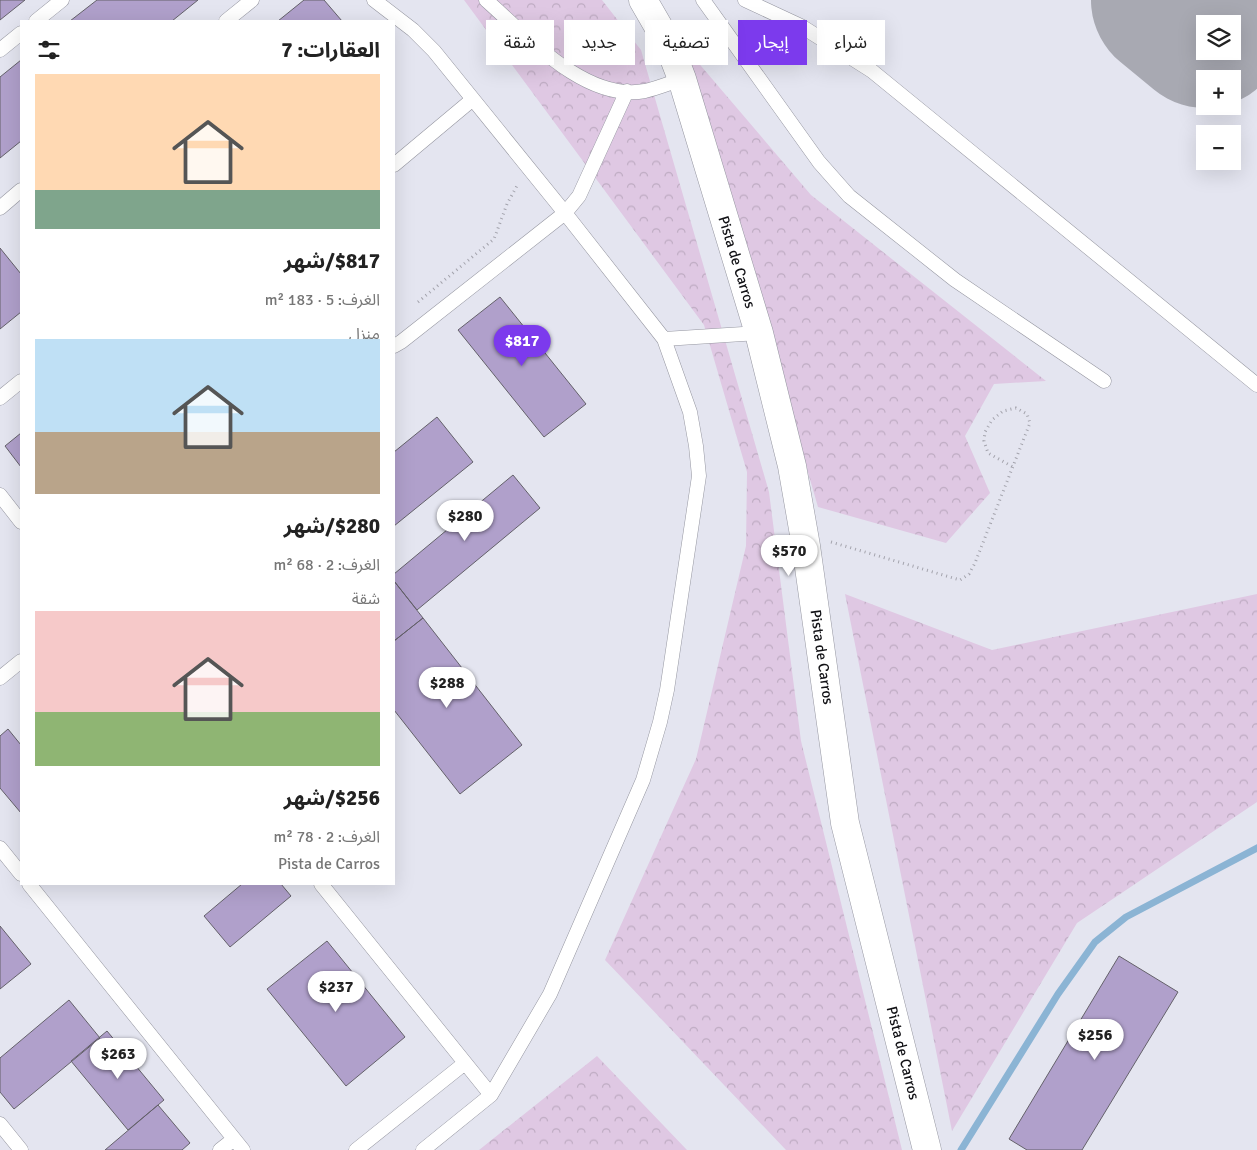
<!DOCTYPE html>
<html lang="ar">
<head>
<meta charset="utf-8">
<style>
  body { margin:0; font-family:Signika,"Noto Sans Arabic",sans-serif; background:#f6f6f6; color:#222; direction:rtl; height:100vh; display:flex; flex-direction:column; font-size:19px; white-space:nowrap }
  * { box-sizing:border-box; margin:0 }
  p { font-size:16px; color:#767676 }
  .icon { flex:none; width:28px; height:28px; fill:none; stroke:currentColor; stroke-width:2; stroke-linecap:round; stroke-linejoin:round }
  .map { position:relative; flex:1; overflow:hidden; direction:ltr }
  .panel { position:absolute; left:20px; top:20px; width:375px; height:865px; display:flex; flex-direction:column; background:#fff; border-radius:0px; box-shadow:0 5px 20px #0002; direction:rtl }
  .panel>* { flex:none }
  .guide { position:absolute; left:410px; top:20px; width:475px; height:45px; direction:rtl; display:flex; gap:10px }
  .buttons { position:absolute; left:1196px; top:15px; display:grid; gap:10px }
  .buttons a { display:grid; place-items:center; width:45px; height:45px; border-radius:0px; background:#fff; box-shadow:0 5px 20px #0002; font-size:25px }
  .price { position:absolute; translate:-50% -42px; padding:0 11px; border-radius:18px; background:#fff; color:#222; font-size:16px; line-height:32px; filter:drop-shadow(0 1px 2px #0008) }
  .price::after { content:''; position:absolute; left:50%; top:30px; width:15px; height:11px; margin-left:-8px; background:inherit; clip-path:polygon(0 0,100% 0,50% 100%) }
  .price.on { background:#7c3aed; color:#fff }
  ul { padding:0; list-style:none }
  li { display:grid; align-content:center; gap:10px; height:265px; padding:0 15px }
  li span { display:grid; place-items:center; height:155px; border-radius:0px; color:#555 }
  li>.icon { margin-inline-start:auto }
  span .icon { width:90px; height:90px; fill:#fffc; stroke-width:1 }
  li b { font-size:21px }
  h2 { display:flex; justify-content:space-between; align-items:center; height:60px; padding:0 15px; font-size:21px }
  .chip { padding:0 18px; border-radius:0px; background:#fff; box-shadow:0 5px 20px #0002; font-size:18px; line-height:45px }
  .chip.on { background:#7c3aed; color:#fff }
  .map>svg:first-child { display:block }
  .forest { fill:url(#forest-crowns) }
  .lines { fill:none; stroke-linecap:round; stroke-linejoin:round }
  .stream { stroke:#8bb4d4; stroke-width:7 }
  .runway { stroke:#a8a9b2; stroke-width:160 }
  .building { fill:#b0a0cb; stroke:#64616a }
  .service-casing { stroke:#9596a0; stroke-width:15 }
  .minor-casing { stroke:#9596a0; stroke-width:29 }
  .path { stroke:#a3a3ac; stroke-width:3; stroke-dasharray:1 4; stroke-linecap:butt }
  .service { stroke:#fff; stroke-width:14 }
  .minor { stroke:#fff; stroke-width:28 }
  .labels { text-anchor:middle; stroke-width:4; stroke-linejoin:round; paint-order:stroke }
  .street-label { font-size:15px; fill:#121216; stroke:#fff }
</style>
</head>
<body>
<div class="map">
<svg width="1257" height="1150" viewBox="0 0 1257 1150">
  <defs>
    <pattern id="forest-crowns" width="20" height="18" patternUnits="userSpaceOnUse" patternTransform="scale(1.25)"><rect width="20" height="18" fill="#dfc8e3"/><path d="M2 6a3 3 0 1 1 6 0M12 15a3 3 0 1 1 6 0" fill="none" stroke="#beabc2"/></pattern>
  </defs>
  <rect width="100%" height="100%" fill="#e4e5f0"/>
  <!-- forest -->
  <path class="forest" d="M464,0H602L641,50L769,492L801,741L902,1150H786L605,960L696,759L746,546L747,472L704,325Z
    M684,46L811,195L1046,381L994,384L965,436L990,493L946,543L818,507Z
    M845,594L992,650L1257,594V802L1077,923L952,1131Z
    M597,1056L687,1150H479Z"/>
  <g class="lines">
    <!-- stream -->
    <path class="stream" d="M961,1150L1058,994L1095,942L1126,917L1257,848"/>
    <!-- runway -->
    <path class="runway" d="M1171,0L1205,28"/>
  </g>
  <!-- building -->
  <path class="building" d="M0,0H25L0,20Z
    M97,0H198L172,21H70Z
    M304,0H324L342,21H278Z
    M21,60V141L0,158V77Z
    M0,248L21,274V312L0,329Z
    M500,297L586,404L544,437L458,330Z
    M437,417L473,462L394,526V452Z
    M21,433V467L5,446Z
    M513,475L540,508L417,610L394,581V574Z
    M394,581L423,618L394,641Z
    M423,618L522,745L460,794L394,710V641Z
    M8,729L21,745V813L0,788V736Z
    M242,884H281L291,896L230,947L204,916Z
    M0,926L31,964L0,989Z
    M327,941L405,1037L346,1086L267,989Z
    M1119,956L1178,992L1082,1150H1027L1009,1139Z
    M69,1000L100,1038L14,1109L0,1092V1058Z
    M107,1031L164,1100L128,1130L71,1061Z
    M158,1105L190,1143L182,1150H105Z"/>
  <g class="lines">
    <defs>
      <path id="service" d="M374,0L413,30L434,51L565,213L664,339L690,412L696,446L699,476L667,690L660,722L643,780L550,994L491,1095L423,1150
        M486,0C527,36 585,102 645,91C658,88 670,83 682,79
        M703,0L819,162L849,196L955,280L1104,381
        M745,0L801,26L872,71L1257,385
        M36,21L62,0
        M226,21L252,0
        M0,50L21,33
        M394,165L473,99
        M0,208L21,190
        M664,339L759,333
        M394,346L401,342L565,213L579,196L627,91
        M0,398L21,381
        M0,495L21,522
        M0,678L21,661
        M0,848L21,874
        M29,884L243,1150
        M321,884L491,1095
        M0,1124L21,1150
        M220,1150L234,1139
        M356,1150L465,1063"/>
      <path id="minor" d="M643,0L669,45L682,79L759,333L792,466L806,546L845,823L927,1150"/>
    </defs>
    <!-- service casing -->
    <use href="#service" class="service-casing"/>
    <!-- minor casing -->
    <use href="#minor" class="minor-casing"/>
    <!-- path -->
    <path class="path" d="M418,302L494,239L507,204L518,184
      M831,542L960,580L969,574L975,563L1030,423L1027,414L1016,408L1003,411L992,420L985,432L984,441L988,453L1013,467"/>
    <!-- service -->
    <use href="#service" class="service"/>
    <!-- minor -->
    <use href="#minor" class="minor"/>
  </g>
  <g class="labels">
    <!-- street labels -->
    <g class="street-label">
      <text transform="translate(737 262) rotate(73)" y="5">Pista de Carros</text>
      <text transform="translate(822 657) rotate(82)" y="5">Pista de Carros</text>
      <text transform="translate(903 1053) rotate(76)" y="5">Pista de Carros</text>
    </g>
  </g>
</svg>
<div class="buttons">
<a><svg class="icon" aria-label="layers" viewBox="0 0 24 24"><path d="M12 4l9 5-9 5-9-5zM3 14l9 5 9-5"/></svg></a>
<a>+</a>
<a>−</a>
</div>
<b class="price on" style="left:522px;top:367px">$817</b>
<b class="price" style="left:465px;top:542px">$280</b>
<b class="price" style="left:789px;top:577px">$570</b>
<b class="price" style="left:447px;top:709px">$288</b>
<b class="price" style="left:336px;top:1013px">$237</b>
<b class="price" style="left:1095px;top:1061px">$256</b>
<b class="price" style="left:118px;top:1080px">$263</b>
<div class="guide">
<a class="chip">شراء</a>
<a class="chip on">إيجار</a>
<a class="chip">تصفية</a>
<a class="chip">جديد</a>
<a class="chip">شقة</a>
</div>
<section class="panel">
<h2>العقارات: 7<svg class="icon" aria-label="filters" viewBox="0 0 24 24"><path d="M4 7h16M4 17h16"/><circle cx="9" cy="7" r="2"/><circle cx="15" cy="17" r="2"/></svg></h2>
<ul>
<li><span style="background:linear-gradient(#ffd9b3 75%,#7fa58c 0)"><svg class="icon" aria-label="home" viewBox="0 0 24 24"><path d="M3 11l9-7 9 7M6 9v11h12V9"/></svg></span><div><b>$817/شهر</b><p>الغرف: 5 · 183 m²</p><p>منزل</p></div></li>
<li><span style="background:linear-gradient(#bfe0f5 60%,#b9a48a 0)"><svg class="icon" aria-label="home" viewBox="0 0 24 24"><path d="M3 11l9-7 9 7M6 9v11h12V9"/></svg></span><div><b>$280/شهر</b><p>الغرف: 2 · 68 m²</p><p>شقة</p></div></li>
<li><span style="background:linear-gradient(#f6c9c9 65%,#8fb573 0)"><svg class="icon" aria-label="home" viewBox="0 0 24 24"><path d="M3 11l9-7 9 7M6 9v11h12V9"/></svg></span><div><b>$256/شهر</b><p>الغرف: 2 · 78 m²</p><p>Pista de Carros</p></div></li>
</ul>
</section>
</div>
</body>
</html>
